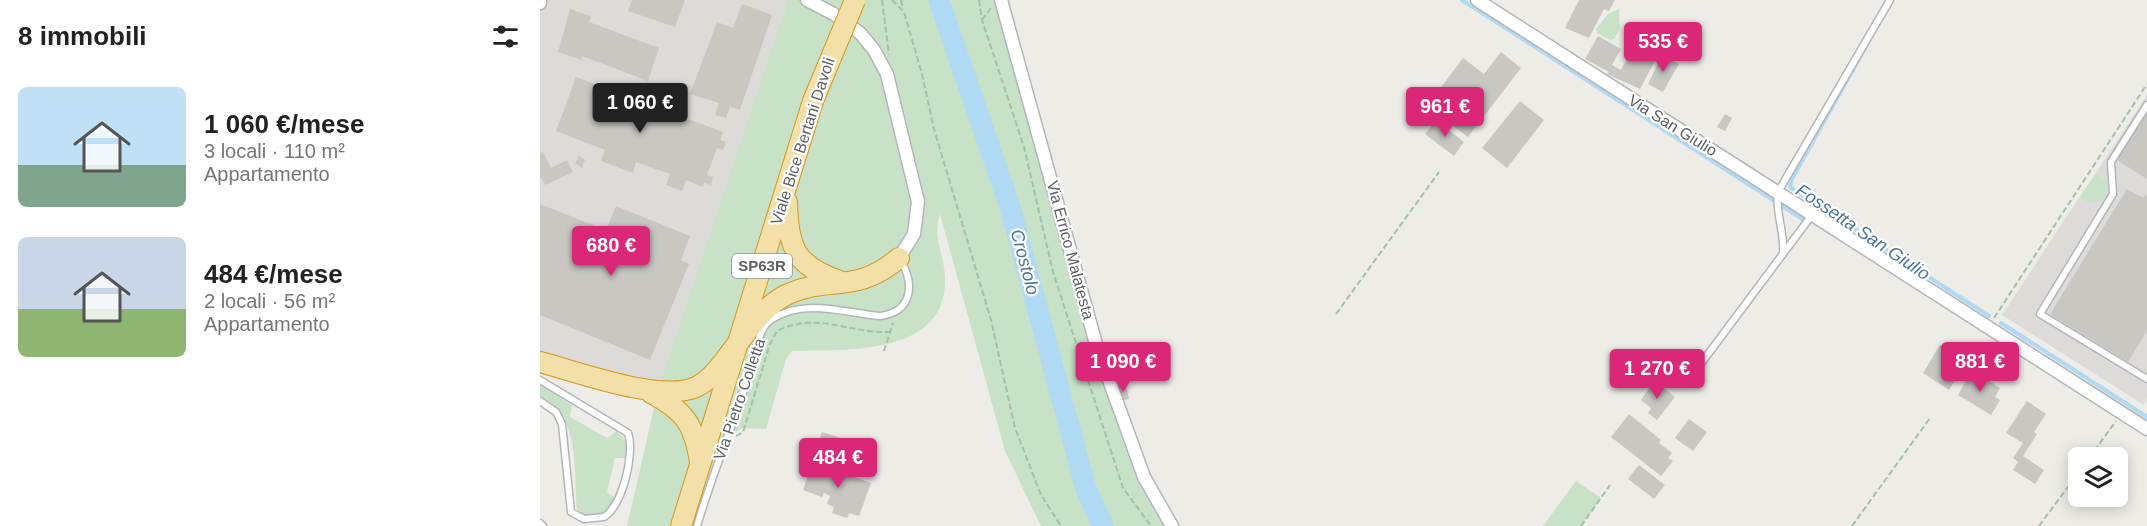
<!DOCTYPE html>
<html lang="it">
<head>
<meta charset="utf-8">
<style>
  body { margin:0; font-family:Arial,sans-serif; background:#f6f6f6; color:#222; height:100vh; display:flex; flex-direction:column; font-size:22px; white-space:nowrap }
  * { box-sizing:border-box; margin:0 }
  p { font-size:20px; color:#767676 }
  .icon { flex:none; width:33px; height:33px; fill:none; stroke:currentColor; stroke-width:2; stroke-linecap:round; stroke-linejoin:round }
  .map { position:relative; flex:1; overflow:hidden }
  .drawer { display:flex; flex-direction:column; background:#fff; width:540px }
  .drawer>* { flex:none }
  .buttons { position:absolute; left:1528px; top:447px; display:grid; gap:12px }
  .buttons a { display:grid; place-items:center; width:60px; height:60px; border-radius:9px; background:#fff; box-shadow:0 3px 15px #0003; font-size:30px }
  .price { position:absolute; translate:-50% -51px; padding:0 14px; border-radius:6px; background:#db2777; color:#fff; font-size:20px; line-height:39px; filter:drop-shadow(0 2px 3px #0008) }
  .price::after { content:''; position:absolute; left:50%; top:36px; width:18px; height:14px; margin-left:-9px; background:inherit; clip-path:polygon(0 0,100% 0,50% 100%) }
  .price.current { background:#222; color:#fff }
  ul { padding:0; list-style:none }
  li { display:flex; align-items:center; gap:18px; height:150px; padding:0 18px }
  li span { display:grid; place-items:center; flex:none; width:168px; height:120px; border-radius:9px; color:#555 }
  li>.icon { margin-inline-start:auto }
  span .icon { width:72px; height:72px; fill:#fffc; stroke-width:1 }
  li b { font-size:26px }
  h2 { display:flex; justify-content:space-between; align-items:center; height:72px; padding:0 18px; font-size:26px }
  main { display:flex; flex:1; min-height:0 }
  .map>svg:first-child { display:block }
  .industrial { fill:#dddbd8 }
  .green { fill:#c7e2c6 }
  .lines { fill:none; stroke-linecap:round; stroke-linejoin:round }
  .stream { stroke:#b0d9f4; stroke-width:4 }
  .river { stroke:#b0d9f4; stroke-width:21 }
  .building { fill:#c9c7c2 }
  .service-casing { stroke:#b3b6b9; stroke-width:9 }
  .minor-casing { stroke:#b3b6b9; stroke-width:15 }
  .trunk-casing { stroke:#d7961d; stroke-width:22 }
  .path { stroke:#a0c2a9; stroke-width:2; stroke-dasharray:6 3; stroke-linecap:butt }
  .service { stroke:#fff; stroke-width:6 }
  .minor { stroke:#fff; stroke-width:12 }
  .trunk { stroke:#f2e0a8; stroke-width:20 }
  .trunk-bridge-casing { stroke:#d7961d; stroke-width:22; stroke-linecap:butt }
  .trunk-bridge { stroke:#f2e0a8; stroke-width:20 }
  .labels { text-anchor:middle; stroke-width:4.5; stroke-linejoin:round; paint-order:stroke }
  .shield { fill:#fff; stroke:#8e9092; stroke-width:1.5 }
  .shield-label { font-size:15px; font-weight:bold; fill:#5e6164 }
  .street-label { font-size:16px; fill:#5e6164; stroke:#fff }
  .water-label { font-size:18px; font-style:italic; fill:#4b759c; stroke:#fff }
</style>
</head>
<body>
<main>
<section class="drawer">
<h2>8 immobili<svg class="icon" aria-label="filters" viewBox="0 0 24 24"><path d="M4 7h16M4 17h16"/><circle cx="9" cy="7" r="2"/><circle cx="15" cy="17" r="2"/></svg></h2>
<ul>
<li><span style="background:linear-gradient(#bfe0f5 65%,#7fa58c 0)"><svg class="icon" aria-label="home" viewBox="0 0 24 24"><path d="M3 11l9-7 9 7M6 9v11h12V9"/></svg></span><div><b>1 060 €/mese</b><p>3 locali · 110 m²</p><p>Appartamento</p></div></li>
<li><span style="background:linear-gradient(#c9d6e8 60%,#8fb573 0)"><svg class="icon" aria-label="home" viewBox="0 0 24 24"><path d="M3 11l9-7 9 7M6 9v11h12V9"/></svg></span><div><b>484 €/mese</b><p>2 locali · 56 m²</p><p>Appartamento</p></div></li>
</ul>
</section>
<div class="map">
<svg width="1607" height="526" viewBox="0 0 1607 526">
  <rect width="100%" height="100%" fill="#eeece6"/>
  <!-- industrial -->
  <path class="industrial" d="M0,0H248L115,403L0,369Z
    M1607,95V399L1604,405L1462,315L1539,198L1546,202L1566,180L1556,173Z"/>
  <!-- green -->
  <path class="green" d="M248,0H460L556,350L630,526H501L465,451L400,214C392,239 404,253 405,277C408,357 306,349 252,351L246,359L226,429L202,428L186,438L157,526H87L115,404L128,360Z
    M1079,9L1080,28L1074,39L1070,40L1057,33L1056,29L1068,14Z
    M1556,173L1566,180L1567,196L1563,202H1546L1539,198Z
    M0,385L32,405L30,417L67,438L77,431L86,441V458H75L67,492L76,499L66,512L46,517L37,509C34,474 40,410 0,397Z
    M1036,481L1061,498L1041,526H1003Z"/>
  <g class="lines">
    <!-- stream -->
    <path class="stream" d="M922,0L1267,222
      M1329,41L1252,179L1250,187L1449,316
      M1461,323L1607,417"/>
    <!-- river -->
    <path class="river" d="M399,0L470,207L546,489L563,526"/>
  </g>
  <!-- building -->
  <path class="building" d="M92,0H145L135,27L88,11Z
    M1039,0H1075L1069,11L1064,9L1049,38L1025,28Z
    M202,4L232,15L200,110L190,107L186,118L175,115L179,103L150,94L177,22L193,28Z
    M30,9L51,16L49,22L119,48L108,81L42,56L41,60L18,52Z
    M1102,32L1124,44L1100,89L1067,74L1069,72L1045,59L1058,36L1081,49L1072,65L1081,70Z
    M961,52L981,68L928,137L887,106L923,58L944,74Z
    M1122,55L1139,64L1123,92L1108,84Z
    M36,77L183,132L180,140L186,142L183,150L177,148L167,175L173,177L171,185L164,183L163,187L146,180L142,191L126,185L130,174L96,162L93,173L61,161L65,150L16,131Z
    M980,101L1004,120L967,168L942,148Z
    M1607,112V179L1577,160Z
    M1185,114L1192,118L1185,131L1177,127Z
    M896,120L924,142L914,156L885,134Z
    M3,152L11,168L27,160L33,172L5,185L0,176V153Z
    M39,156L45,160L42,168L35,163Z
    M1587,189L1603,198L1607,193V331L1588,362L1510,314Z
    M0,204L66,230L76,206L150,236L141,260L149,264L110,360L0,315Z
    M1400,345L1426,362L1409,390L1383,373Z
    M1432,370L1460,388L1455,397L1460,400L1451,415L1418,395Z
    M1114,381L1135,397L1117,420L1108,413L1111,408L1101,400Z
    M586,385L589,399L580,401L576,387Z
    M1487,401L1506,414L1494,432L1497,434L1483,456L1504,470L1495,484L1473,470L1478,462L1473,458L1483,443L1466,433Z
    M1089,414L1121,440L1119,443L1132,453L1128,458L1133,461L1121,476L1071,437Z
    M1149,419L1167,432L1153,451L1135,438Z
    M282,432L304,439L301,451L292,448L289,458L275,454Z
    M273,462L331,483L319,516L309,513L307,518L292,513L294,507L287,504L290,496L284,493L282,497L263,490Z
    M1099,465L1125,485L1114,499L1088,479Z"/>
  <g class="lines">
    <defs>
      <path id="service" d="M1607,105L1571,162L1573,194L1500,314L1607,379
        M1243,254C1245,232 1235,213 1238,192L1350,0
        M1151,377L1272,215
        M0,380L88,433C95,453 83,505 64,517L44,519L31,512L22,424L16,412L0,401
        M0,523L3,526
        M157,526C173,471 196,419 212,364C216,351 219,326 232,319C266,298 304,313 340,316C372,312 375,285 361,261"/>
      <path id="minor" d="M267,0L294,14L320,33L334,50L347,74L378,202L374,234L359,258
        M461,0L556,344L604,477L632,526
        M937,0L1607,429
        M0,3V0"/>
      <path id="trunk" d="M247,202C248,250 256,266 302,282
        M0,362C38,372 121,403 156,387C171,380 181,365 191,352C208,331 223,306 248,294C290,275 315,295 359,258
        M111,393C145,411 154,424 160,462
        M141,526L273,101"/>
    </defs>
    <!-- service casing -->
    <use href="#service" class="service-casing"/>
    <!-- minor casing -->
    <use href="#minor" class="minor-casing"/>
    <!-- trunk casing -->
    <use href="#trunk" class="trunk-casing"/>
    <!-- path -->
    <path class="path" d="M342,0L349,54
      M352,0L364,12L382,74L394,129L451,320L475,428L501,495L521,526
      M361,0L363,9
      M439,0L442,20L484,147L513,272L583,488L611,526
      M442,20L451,8
      M796,314L899,172
      M1454,318L1607,84
      M344,351L353,323
      M196,436L203,432L230,344L237,331C275,311 311,334 350,332
      M1549,458L1576,421
      M1041,526L1070,485
      M1312,526L1390,418
      M1499,526L1539,472"/>
    <!-- service -->
    <use href="#service" class="service"/>
    <!-- minor -->
    <use href="#minor" class="minor"/>
    <!-- trunk -->
    <use href="#trunk" class="trunk"/>
    <defs>
      <path id="trunk-bridge" d="M273,101L315,0"/>
    </defs>
    <!-- trunk-bridge casing -->
    <use href="#trunk-bridge" class="trunk-bridge-casing"/>
    <!-- trunk-bridge -->
    <use href="#trunk-bridge" class="trunk-bridge"/>
  </g>
  <g class="labels">
    <!-- shield labels -->
    <rect class="shield" x="192" y="254" width="60" height="24" rx="4.5"/>
    <g class="shield-label">
      <text x="222" y="271">SP63R</text>
    </g>
    <!-- street labels -->
    <g class="street-label">
      <text transform="translate(1133 125) rotate(32)" y="6">Via San Giulio</text>
      <text transform="translate(262 141) rotate(-72)" y="6">Viale Bice Bertani Davoli</text>
      <text transform="translate(531 250) rotate(75)" y="6">Via Errico Malatesta</text>
      <text transform="translate(199 399) rotate(-71)" y="6">Via Pietro Colletta</text>
    </g>
    <!-- water labels -->
    <g class="water-label">
      <text transform="translate(1323 232) rotate(34)" y="6">Fossetta San Giulio</text>
      <text transform="translate(485 262) rotate(75)" y="6">Crostolo</text>
    </g>
  </g>
</svg>
<div class="buttons">
<a><svg class="icon" aria-label="layers" viewBox="0 0 24 24"><path d="M12 4l9 5-9 5-9-5zM3 14l9 5 9-5"/></svg></a>
</div>
<b class="price" style="left:1123px;top:73px">535 €</b>
<b class="price current" style="left:100px;top:134px">1 060 €</b>
<b class="price" style="left:905px;top:138px">961 €</b>
<b class="price" style="left:71px;top:277px">680 €</b>
<b class="price" style="left:583px;top:393px">1 090 €</b>
<b class="price" style="left:1440px;top:393px">881 €</b>
<b class="price" style="left:1117px;top:400px">1 270 €</b>
<b class="price" style="left:298px;top:489px">484 €</b>
</div>
</main>
</body>
</html>
